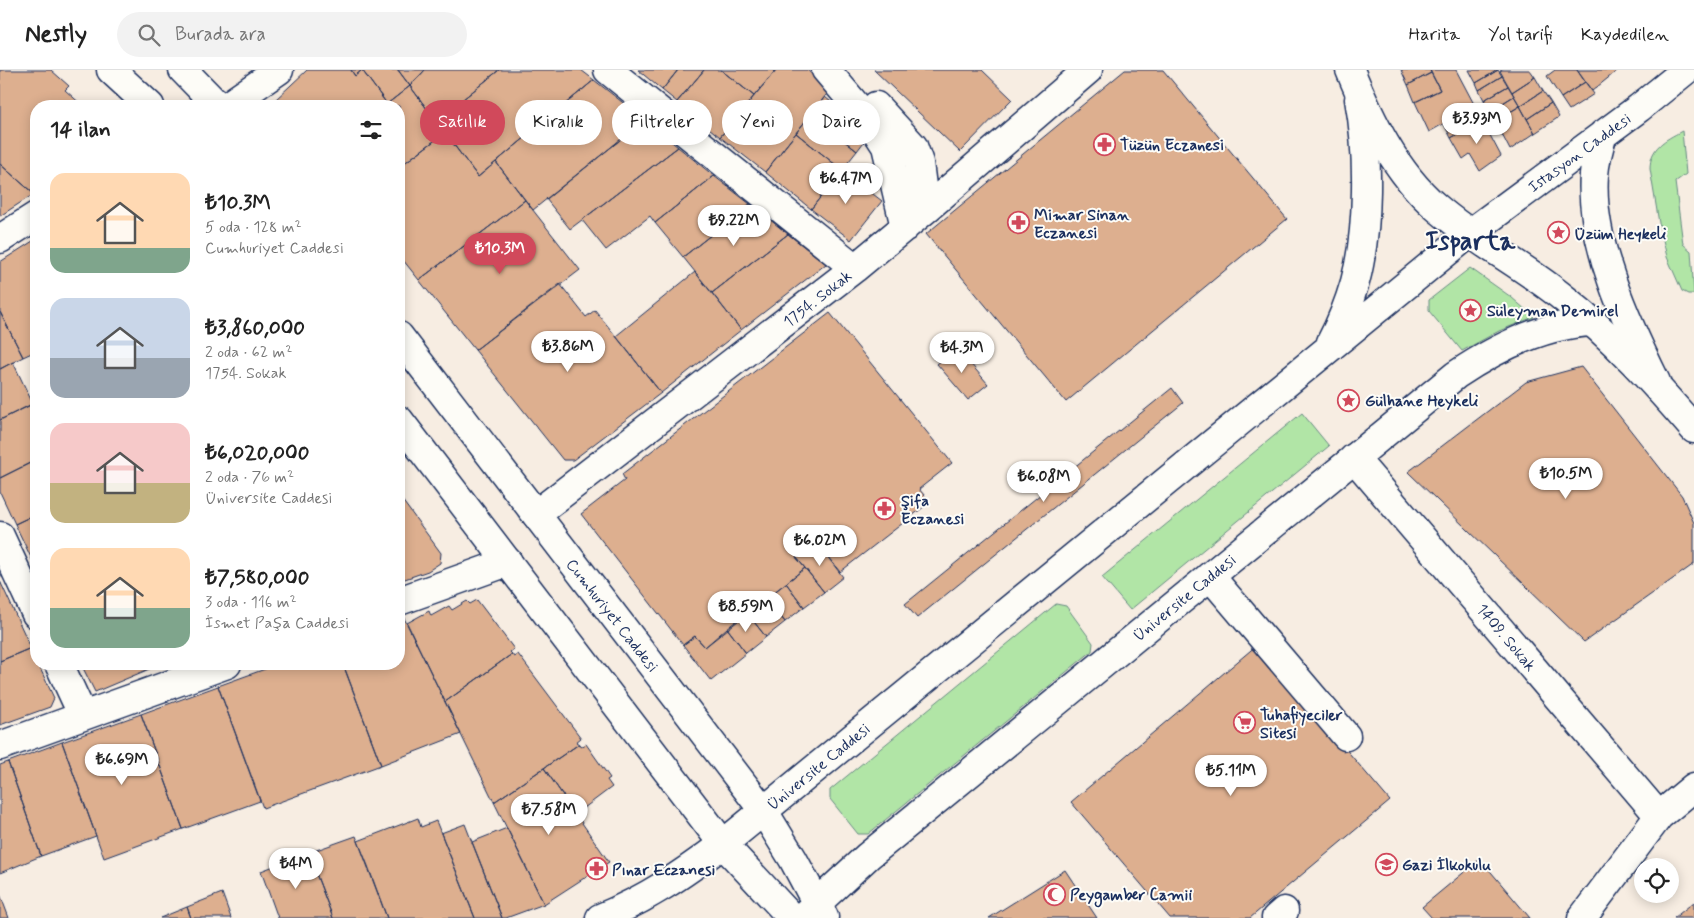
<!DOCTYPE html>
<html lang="tr">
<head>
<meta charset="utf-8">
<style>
  body { margin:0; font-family:Mynerve,sans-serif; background:#f2f2f2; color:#222; height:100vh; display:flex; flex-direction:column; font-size:19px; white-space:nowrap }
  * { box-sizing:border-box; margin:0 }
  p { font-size:16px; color:#767676 }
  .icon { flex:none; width:28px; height:28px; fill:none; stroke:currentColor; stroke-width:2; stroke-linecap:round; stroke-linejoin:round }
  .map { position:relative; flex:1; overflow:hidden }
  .sheet { position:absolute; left:30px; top:30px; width:375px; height:570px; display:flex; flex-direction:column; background:#fff; border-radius:20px; box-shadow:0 2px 12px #0003 }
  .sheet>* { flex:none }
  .banner { position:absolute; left:420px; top:30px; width:475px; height:45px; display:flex; gap:10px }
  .buttons { position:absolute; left:1634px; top:788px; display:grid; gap:10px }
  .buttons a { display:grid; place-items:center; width:45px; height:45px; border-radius:50%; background:#fff; box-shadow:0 2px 12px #0003; font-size:25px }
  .price { position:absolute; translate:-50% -42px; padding:0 11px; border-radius:18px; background:#fff; color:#222; font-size:16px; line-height:32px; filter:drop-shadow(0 1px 2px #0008) }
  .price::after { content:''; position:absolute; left:50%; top:30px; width:15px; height:11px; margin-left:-8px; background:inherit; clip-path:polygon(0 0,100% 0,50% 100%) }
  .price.selected { background:#d1495b; color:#fff }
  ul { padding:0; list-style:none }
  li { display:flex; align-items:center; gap:15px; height:125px; padding:0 20px }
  li span { display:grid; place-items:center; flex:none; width:140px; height:100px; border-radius:15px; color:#555 }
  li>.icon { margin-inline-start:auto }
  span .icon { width:60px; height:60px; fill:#fffc; stroke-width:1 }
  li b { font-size:21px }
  h2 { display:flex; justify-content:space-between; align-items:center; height:60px; padding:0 20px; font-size:21px }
  .chip { padding:0 18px; border-radius:22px; background:#fff; box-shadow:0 2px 12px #0003; font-size:18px; line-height:45px }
  .chip.selected { background:#d1495b; color:#fff }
  header { display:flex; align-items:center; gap:30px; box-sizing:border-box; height:70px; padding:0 25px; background:#fff; border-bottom:1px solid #e0e0e0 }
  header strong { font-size:24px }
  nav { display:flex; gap:28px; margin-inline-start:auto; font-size:18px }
  .search { width:350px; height:45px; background:#f2f2f2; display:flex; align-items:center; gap:12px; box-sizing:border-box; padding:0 18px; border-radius:28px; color:#767676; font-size:19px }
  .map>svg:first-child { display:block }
  .green { fill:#b1e5a6; stroke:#668a82 }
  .building { fill:#ddaf8f; stroke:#1b2f5e }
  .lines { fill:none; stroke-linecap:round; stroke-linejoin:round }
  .street-casing { stroke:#1b2f5e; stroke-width:31 }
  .secondary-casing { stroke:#1b2f5e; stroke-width:31 }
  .primary-casing { stroke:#1b2f5e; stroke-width:31 }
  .street { stroke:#fdfcf7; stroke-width:28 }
  .secondary { stroke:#fdfcf7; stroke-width:28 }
  .primary { stroke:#fdfcf7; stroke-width:28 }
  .labels { text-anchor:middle; stroke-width:4; stroke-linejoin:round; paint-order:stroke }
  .poi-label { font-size:16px; font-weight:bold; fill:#1b2f5e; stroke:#fdfcf7; text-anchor:start }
  .street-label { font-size:16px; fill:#1b2f5e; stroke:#fdfcf7 }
  .town-label { font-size:26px; font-weight:bold; fill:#1b2f5e; stroke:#fdfcf7 }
</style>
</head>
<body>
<header>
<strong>Nestly</strong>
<div class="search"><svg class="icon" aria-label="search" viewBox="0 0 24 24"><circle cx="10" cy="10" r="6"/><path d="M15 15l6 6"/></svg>Burada ara</div>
<nav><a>Harita</a><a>Yol tarifi</a><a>Kaydedilen</a></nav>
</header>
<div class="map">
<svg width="1694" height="848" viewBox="0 0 1694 848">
  <rect width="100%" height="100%" fill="#f7ede2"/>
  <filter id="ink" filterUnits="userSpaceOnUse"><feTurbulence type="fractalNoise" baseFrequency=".02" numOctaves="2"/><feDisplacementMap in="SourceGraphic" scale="10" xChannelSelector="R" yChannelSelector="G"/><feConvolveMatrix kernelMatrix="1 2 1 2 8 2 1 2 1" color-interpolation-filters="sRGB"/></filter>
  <g filter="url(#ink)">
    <!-- green -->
    <path class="green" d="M1682,61L1686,104L1675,112L1683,174L1691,181L1694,224H1688L1682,221L1667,187L1659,153L1650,99C1650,77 1665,70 1682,61Z
      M1470,198L1511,227L1534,247L1499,261L1462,281L1429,241V230Z
      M1302,343L1329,376L1130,540L1102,507Z
      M1056,534L1066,536L1093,573L1092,581L868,764H858L830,729V720Z"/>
    <!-- building -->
    <path class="building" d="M0,0H51L69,16L65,20L83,36H36V122L34,124L0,94Z
      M307,0H351L355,6L362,0L387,34L410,16L445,63L399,97V36H279L275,30Z
      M351,0H398L410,16L387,34L362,0L355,6Z
      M398,0H425L410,16Z
      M425,0H499L436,51L410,16Z
      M499,0H581L594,10L478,107L436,51Z
      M638,0H678L662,20Z
      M678,0H704L677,32L662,20Z
      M704,0H721L754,26L720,67L677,32Z
      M721,0H776L754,26Z
      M776,0H807L830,20L765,102L720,67Z
      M874,0H982L1012,29L960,82Z
      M1125,0H1163L1287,149L1066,332L926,164Z
      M1401,0H1430L1431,3L1408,15Z
      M1430,0H1456L1475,36L1429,62L1415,32L1440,20Z
      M1469,0H1498L1476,13Z
      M1498,0L1502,6L1479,20L1476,13Z
      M1502,0H1530L1535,7L1512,22L1500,1Z
      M1555,0H1577L1585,12L1561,28L1547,6Z
      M1577,0H1618L1592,21Z
      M1431,3L1440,20L1415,32L1408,15Z
      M1502,6L1508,16L1484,30L1479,20Z
      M1535,7L1543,21L1520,36L1512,22Z
      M594,10L645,50L533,140L496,92Z
      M1585,12L1594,24L1569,40L1561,28Z
      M1508,16L1514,26L1490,41L1484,30Z
      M1543,21L1551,33L1527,49L1520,36Z
      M1514,26L1520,36L1495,51L1490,41Z
      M825,27L848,46L834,63L811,44Z
      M1551,33L1559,47L1535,63L1527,49Z
      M1475,36L1482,50L1451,68L1444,54Z
      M1520,36L1535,63L1510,80L1495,51Z
      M811,44L857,81L842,100L796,63Z
      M848,46L870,64L857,81L834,63Z
      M645,50L678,77L570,159L546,129Z
      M1482,50L1501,86L1480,101L1470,84L1463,89L1451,68Z
      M445,63L478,107L496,92L525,130L419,210L399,185V97Z
      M796,63L842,100L811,139L765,102Z
      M678,77L714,106L655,153L650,146L606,180L582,150Z
      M0,94L34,124L0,146Z
      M842,100L882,131L851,170L811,139Z
      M714,106L750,134L683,187L655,153Z
      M525,130L580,200L475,280L419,210Z
      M750,134L788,164L712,223L683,187Z
      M788,164L826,194L741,260L712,223Z
      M36,169V281L23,287L0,242V192Z
      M695,202L741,260L661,323L616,266Z
      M560,214L586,247L595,240L661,323L573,390H563L475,280Z
      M0,242L23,287L0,299Z
      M830,243L952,393L919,419L930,432L840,502L816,472L796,487L805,498L705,577L695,566L683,575L581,444L625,410L622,404Z
      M957,278L988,314L968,330L937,294Z
      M13,292L33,334L0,350V299Z
      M1581,297L1682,426L1694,453V494L1584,572L1408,402L1526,312Z
      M1172,318L1183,333L917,548L905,534Z
      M36,332V390L0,408V350Z
      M36,390V444L15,454L0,422V408Z
      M399,426L441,483L440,493L428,501L399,511Z
      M36,444V498L15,454Z
      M816,472L843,507L824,522L796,487Z
      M805,498L824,522L804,537L786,513Z
      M0,511L31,578L0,591Z
      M786,513L804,537L785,552L766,528Z
      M766,528L785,552L766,567L747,543Z
      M477,530L514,579L510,582L512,584L445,632L407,553L429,541L431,546L449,536L452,540L467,531L470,534Z
      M747,543L766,567L746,583L727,558Z
      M404,548L461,664L381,695L343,594H399V550Z
      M727,558L746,583L711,611L683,575L695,566L705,577Z
      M1257,575L1390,731L1250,848H1170L1071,732Z
      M31,578L36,590V594H38L54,628L50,637L0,655V591Z
      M512,584L514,587L518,584L581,668L576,672L579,674L494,732L445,632Z
      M81,594H161L95,622Z
      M279,594H343L381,695L263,738L218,616Z
      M218,616L260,731L183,759L141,644Z
      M141,644L183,759L104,788L62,672Z
      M62,672L96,766L41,786L8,692Z
      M579,674L581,677L586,674L610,708L607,710L612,717L576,744L544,698Z
      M8,692L41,786L0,803V695Z
      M544,698L609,792L544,834L494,732Z
      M418,748L421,757L436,751L475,848H387L358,771Z
      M465,754L472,772L502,848H475L441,763Z
      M507,758L544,834L506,848H502L472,772Z
      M356,766L368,796L387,848H333L308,783Z
      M308,783L333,848H278L261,801Z
      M1480,789L1530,848H1432L1422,837Z
      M1065,800L1097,848H989Z
      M222,823L231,848H191L187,837Z
      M0,824L9,848H0Z
      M1694,832V848H1674Z
      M187,837L191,848H160Z"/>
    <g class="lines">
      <defs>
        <path id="street" d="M608,0L855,198
          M826,0L871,53L886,76L905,157
          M227,36L279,0
          M876,36L913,76L919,93L925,140
          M0,169L36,146
          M1354,388L1659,746
          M536,444L855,198L925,140L1088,0
          M0,466L36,544
          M1210,506L1346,666
          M399,531L508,492
          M59,594L83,646
          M0,676L227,594
          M1276,848L1284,841
          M1582,848L1659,746L1694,717"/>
        <path id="secondary" d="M111,0L150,36
          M183,0L218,36
          M1603,64C1599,77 1595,91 1594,105C1589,172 1627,253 1656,312
          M399,266L763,740L793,789L824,847
          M1331,272C1341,253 1349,233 1355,212C1369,161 1369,81 1359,29
          M399,350L723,774L792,848
          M600,848C647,829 683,804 723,774L1470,163L1639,38L1686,0
          M801,848L868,786L1456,305C1496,278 1544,254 1593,252"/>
        <path id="primary" d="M1350,0C1370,49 1395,102 1436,137C1476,172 1525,196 1566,230C1614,268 1654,313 1694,359"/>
      </defs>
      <!-- street casing -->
      <use href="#street" class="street-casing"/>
      <!-- secondary casing -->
      <use href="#secondary" class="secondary-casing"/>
      <!-- primary casing -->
      <use href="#primary" class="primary-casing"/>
      <!-- street -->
      <use href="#street" class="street"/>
      <!-- secondary -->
      <use href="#secondary" class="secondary"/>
      <!-- primary -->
      <use href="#primary" class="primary"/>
    </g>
  </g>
  <!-- icons -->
  <defs>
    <symbol id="pharmacy-ring" viewBox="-11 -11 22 22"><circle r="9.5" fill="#fdfcf7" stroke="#d1495b" stroke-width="1.5"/><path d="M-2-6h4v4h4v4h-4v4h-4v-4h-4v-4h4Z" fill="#d1495b"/></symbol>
    <symbol id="sight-ring" viewBox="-11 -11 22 22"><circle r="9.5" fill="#fdfcf7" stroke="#d1495b" stroke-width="1.5"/><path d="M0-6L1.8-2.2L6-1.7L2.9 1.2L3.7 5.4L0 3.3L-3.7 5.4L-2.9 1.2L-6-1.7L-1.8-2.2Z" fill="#d1495b"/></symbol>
    <symbol id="supermarket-ring" viewBox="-11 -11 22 22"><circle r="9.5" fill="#fdfcf7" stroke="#d1495b" stroke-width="1.5"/><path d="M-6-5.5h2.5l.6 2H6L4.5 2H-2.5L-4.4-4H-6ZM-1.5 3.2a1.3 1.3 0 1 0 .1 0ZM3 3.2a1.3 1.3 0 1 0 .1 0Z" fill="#d1495b"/></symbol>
    <symbol id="school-ring" viewBox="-11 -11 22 22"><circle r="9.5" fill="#fdfcf7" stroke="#d1495b" stroke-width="1.5"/><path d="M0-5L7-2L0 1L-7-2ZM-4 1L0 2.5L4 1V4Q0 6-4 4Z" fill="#d1495b"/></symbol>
    <symbol id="mosque-ring" viewBox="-11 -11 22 22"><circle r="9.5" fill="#fdfcf7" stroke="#d1495b" stroke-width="1.5"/><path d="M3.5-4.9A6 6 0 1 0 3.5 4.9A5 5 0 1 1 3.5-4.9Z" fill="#d1495b"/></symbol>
  </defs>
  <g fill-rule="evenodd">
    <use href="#pharmacy-ring" x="1092" y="62" width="25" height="25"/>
    <use href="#pharmacy-ring" x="1006" y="140" width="25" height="25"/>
    <use href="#sight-ring" x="1546" y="150" width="25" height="25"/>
    <use href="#sight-ring" x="1458" y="228" width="25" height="25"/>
    <use href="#sight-ring" x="1336" y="318" width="25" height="25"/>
    <use href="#pharmacy-ring" x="872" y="426" width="25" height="25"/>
    <use href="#supermarket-ring" x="1232" y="640" width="25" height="25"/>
    <use href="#school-ring" x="1374" y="782" width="25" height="25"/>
    <use href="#pharmacy-ring" x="584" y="786" width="25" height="25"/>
    <use href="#mosque-ring" x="1042" y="812" width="25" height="25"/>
  </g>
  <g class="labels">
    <!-- poi labels -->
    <g class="poi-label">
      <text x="1120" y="80">Tüzün Eczanesi</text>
      <text x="1034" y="150">Mimar Sinan<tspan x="1034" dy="18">Eczanesi</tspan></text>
      <text x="1574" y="169">Üzüm Heykeli</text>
      <text x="1487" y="246">Süleyman Demirel</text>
      <text x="1365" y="336">Gülhane Heykeli</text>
      <text x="901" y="436">Şifa<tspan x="901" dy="18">Eczanesi</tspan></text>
      <text x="1260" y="650">Tuhafiyeciler<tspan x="1260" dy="18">Sitesi</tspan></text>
      <text x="1402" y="800">Gazi İlkokulu</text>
      <text x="612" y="805">Pınar Eczanesi</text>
      <text x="1070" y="830">Peygamber Camii</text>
    </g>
    <!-- street labels -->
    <g class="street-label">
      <text transform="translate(1579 82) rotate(-36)" y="6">Istasyon Caddesi</text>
      <text transform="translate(817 228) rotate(-38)" y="6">1754. Sokak</text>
      <text transform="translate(1184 527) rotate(-39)" y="6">Üniversite Caddesi</text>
      <text transform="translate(613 545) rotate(52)" y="6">Cumhuriyet Caddesi</text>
      <text transform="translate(1507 567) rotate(50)" y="6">1409. Sokak</text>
      <text transform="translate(818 696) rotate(-39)" y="6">Üniversite Caddesi</text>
    </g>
    <!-- town labels -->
    <g class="town-label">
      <text x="1470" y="179">Isparta</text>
    </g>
  </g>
</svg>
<div class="buttons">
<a><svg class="icon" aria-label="locate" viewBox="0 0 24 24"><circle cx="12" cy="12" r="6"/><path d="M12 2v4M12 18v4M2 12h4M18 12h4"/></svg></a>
</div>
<b class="price" style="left:1477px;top:75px">₺3.93M</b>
<b class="price" style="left:846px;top:135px">₺6.47M</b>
<b class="price" style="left:734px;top:177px">₺9.22M</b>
<b class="price selected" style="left:500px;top:205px">₺10.3M</b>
<b class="price" style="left:568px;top:303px">₺3.86M</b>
<b class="price" style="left:962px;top:304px">₺4.3M</b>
<b class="price" style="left:1566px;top:430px">₺10.5M</b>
<b class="price" style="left:1044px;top:433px">₺6.08M</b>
<b class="price" style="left:820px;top:497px">₺6.02M</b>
<b class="price" style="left:746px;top:563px">₺8.59M</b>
<b class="price" style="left:122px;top:716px">₺6.69M</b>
<b class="price" style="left:1231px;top:727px">₺5.11M</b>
<b class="price" style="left:549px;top:766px">₺7.58M</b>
<b class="price" style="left:296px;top:820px">₺4M</b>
<div class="banner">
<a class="chip selected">Satılık</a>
<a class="chip">Kiralık</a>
<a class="chip">Filtreler</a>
<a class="chip">Yeni</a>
<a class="chip">Daire</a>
</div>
<section class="sheet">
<h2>14 ilan<svg class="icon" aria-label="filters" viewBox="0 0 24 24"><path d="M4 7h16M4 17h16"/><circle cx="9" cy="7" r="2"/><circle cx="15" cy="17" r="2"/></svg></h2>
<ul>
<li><span style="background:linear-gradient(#ffd9b3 75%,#7fa58c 0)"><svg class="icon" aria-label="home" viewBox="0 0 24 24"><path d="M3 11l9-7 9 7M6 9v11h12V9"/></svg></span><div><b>₺10.3M</b><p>5 oda · 128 m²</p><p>Cumhuriyet Caddesi</p></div></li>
<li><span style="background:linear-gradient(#c9d6e8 60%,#9aa5b1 0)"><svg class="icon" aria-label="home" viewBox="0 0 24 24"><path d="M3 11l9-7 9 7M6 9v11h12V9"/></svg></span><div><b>₺3,860,000</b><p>2 oda · 62 m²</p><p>1754. Sokak</p></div></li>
<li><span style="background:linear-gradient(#f6c9c9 60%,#c2b280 0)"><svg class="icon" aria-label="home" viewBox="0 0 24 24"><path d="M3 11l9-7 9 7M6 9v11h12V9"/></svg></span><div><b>₺6,020,000</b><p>2 oda · 76 m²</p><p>Üniversite Caddesi</p></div></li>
<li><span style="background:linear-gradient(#ffd9b3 60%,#7fa58c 0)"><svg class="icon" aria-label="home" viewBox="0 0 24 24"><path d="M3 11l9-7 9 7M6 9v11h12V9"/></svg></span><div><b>₺7,580,000</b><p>3 oda · 116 m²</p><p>İsmet Paşa Caddesi</p></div></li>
</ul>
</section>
</div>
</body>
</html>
